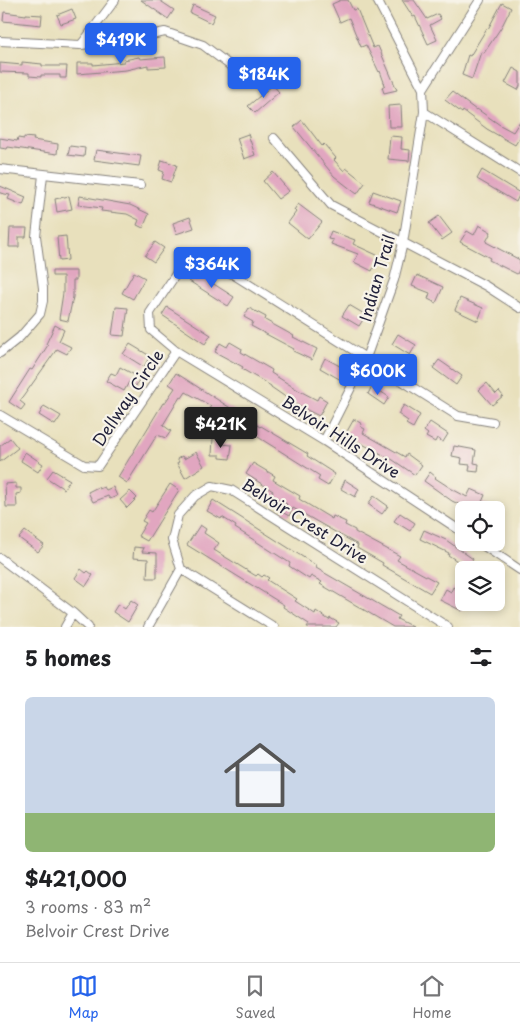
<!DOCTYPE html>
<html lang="en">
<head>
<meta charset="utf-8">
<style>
  body { margin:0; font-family:"Playpen Sans",sans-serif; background:#f2f2f2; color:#202124; height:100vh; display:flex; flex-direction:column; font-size:19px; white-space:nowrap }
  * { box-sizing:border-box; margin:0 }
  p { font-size:16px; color:#757577 }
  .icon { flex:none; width:28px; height:28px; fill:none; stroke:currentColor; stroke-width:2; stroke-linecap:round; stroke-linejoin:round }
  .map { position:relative; height:627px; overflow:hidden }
  .side { display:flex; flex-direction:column; background:#fff; flex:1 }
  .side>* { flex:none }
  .buttons { position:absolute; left:455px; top:501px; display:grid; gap:10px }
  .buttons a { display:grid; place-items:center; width:50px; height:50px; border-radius:8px; background:#fff; box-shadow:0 2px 8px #0003; font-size:25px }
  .price { position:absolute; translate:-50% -42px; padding:0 11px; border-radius:5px; background:#2563eb; color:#fff; font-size:16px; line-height:32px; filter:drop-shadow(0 1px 2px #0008) }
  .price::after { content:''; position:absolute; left:50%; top:30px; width:15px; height:11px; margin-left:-8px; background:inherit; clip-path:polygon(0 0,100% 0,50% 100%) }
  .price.active { background:#222; color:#fff }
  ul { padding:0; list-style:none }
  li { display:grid; align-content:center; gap:10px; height:265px; padding:0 25px }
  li+li { border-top:1px solid #e0e0e0 }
  li span { display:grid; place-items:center; height:155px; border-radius:8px; color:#555 }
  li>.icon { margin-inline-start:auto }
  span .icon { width:90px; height:90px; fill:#fffc; stroke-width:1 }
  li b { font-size:21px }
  h2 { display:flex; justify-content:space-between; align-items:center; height:60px; padding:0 25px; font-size:21px }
  .tab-bar { display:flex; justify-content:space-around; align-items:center; height:70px; border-top:1px solid #e0e0e0; background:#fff; font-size:14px; color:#757577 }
  .tab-bar a { display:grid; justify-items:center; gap:2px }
  .tab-bar .active { color:#2563eb }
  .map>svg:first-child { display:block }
  .building { fill:#e1a6c0 }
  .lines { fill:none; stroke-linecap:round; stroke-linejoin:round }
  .minor-casing { stroke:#85817c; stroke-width:10 }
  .minor { stroke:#fff; stroke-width:8 }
  .labels { text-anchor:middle; stroke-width:4.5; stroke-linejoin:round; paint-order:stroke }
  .street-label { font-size:16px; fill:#22223b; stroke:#f7f3e8 }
</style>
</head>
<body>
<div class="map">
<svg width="520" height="627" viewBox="0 0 520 627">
  <rect width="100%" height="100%" fill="#f7f3e8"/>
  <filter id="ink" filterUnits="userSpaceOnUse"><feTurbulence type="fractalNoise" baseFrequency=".02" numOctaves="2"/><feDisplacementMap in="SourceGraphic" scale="10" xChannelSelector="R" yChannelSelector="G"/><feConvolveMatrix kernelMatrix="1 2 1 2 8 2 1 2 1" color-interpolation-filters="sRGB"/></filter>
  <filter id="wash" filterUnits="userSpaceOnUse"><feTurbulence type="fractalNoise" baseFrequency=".0096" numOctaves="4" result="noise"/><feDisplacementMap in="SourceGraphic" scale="20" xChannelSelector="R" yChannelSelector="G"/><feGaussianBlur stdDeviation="1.12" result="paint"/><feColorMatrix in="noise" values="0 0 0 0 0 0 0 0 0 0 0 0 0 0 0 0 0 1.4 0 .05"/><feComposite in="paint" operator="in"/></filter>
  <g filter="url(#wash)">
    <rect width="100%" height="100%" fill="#e8e0bc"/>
    <g id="blocks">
      <!-- building -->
      <path class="building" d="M141,0H159L174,10L168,19Z
        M341,0H348L353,10L357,9L373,48L378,46L397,90L384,93L382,87L385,85L380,71L379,72L366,45L361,47L349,18L340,22L332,4Z
        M402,0H414L427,19L438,14L441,19L430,25L437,40L428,44L415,16L413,17Z
        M502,3L511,8L502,26L484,53L481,52L472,79L462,75L468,55L470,56L487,28L488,29Z
        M193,5L215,15L211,23L190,13Z
        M72,9L76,19L61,24L57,15Z
        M4,12L26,15V14L42,15L41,25L3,21Z
        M139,57L140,59L165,57L166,67L148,68V65L126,70L77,74V63H93V65L124,62V60Z
        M22,62L42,64V66H67L66,78H60V75H41V77L29,76V73L0,72V63L22,65Z
        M513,68L520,72V86L518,90L505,83Z
        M273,85L279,92L255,113L248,106Z
        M452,92L476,110L477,109L500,125L513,132L520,121V137L515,145L487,129L463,111L462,113L445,100Z
        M401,105L402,127H389L388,106Z
        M302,120L322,146L324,144L336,158L334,160L344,171L346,168L365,183L357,194L334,176L294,127Z
        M248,134L255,155L244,159L237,138Z
        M390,136L402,137L401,149L410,150L409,161L388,159Z
        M24,137L34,138L33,140L58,144L57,154L8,147L7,149L0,148V138L17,141L18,138L24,139Z
        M70,146L85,148L84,157L68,155Z
        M96,150L141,156L139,166L94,160Z
        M162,160L177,165L171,182L162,179L164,172L159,170Z
        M482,170L520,193L516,202L477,179Z
        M273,172L289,191L278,199L263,181Z
        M0,186L26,197L23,205L8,199L10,195L0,193Z
        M373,191L401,201L397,212L369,202Z
        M69,196L72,209L57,212L55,199Z
        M80,196L130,205L149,214L143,228L137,225L139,220L127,214L101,211L102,208L78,205Z
        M298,204L322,222L308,239L288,223L296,212L294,210Z
        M439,216L452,233L442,240L429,223Z
        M190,217L194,228L176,234L173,223Z
        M479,225L491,232L486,242L520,260V268L517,274L489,260L490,258L460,242L467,231L474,235Z
        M10,228H27L26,237H19V247H9Z
        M331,231L355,240L353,244L379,256L372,271L354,262L358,254L331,244L333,240L328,239Z
        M66,236L68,260L59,261L57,237Z
        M155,242L164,248L154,262L145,256Z
        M52,271H76V280H73V297L68,321L59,319L63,293V276H52Z
        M134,272L145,278L133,299L122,293Z
        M195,272L234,297L228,306L189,281Z
        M417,275L443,287L436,303L428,299L430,293L412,286Z
        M460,298L483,308L478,321L455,310Z
        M349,305L366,315L359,326L342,316Z
        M116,307L128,308L124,336L112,335Z
        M167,307L211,335L205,344L162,315Z
        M249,308L266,317L265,320L294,336L293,337L317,349L312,360L293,351L294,349L251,326L253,322L244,317Z
        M55,325L64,330L59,341L71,347L67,354L57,349L20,401L25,405L21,410L9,402L30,369L32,370L48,345L46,344Z
        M398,334L416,345L410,355L392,344Z
        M230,342L242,349L241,352L272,370L271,373L298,390L317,400L319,396L327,401L319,416L297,405L271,387V386L242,369L243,367L215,352L220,343L227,347Z
        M130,344L150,356L144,367L123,354Z
        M325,358L347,370L341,380L320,368Z
        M439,360L462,376L456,385L433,368Z
        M120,367L140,378L136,386L129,382L124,391L106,381L111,373L116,375Z
        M176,373L260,427L261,426L308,454L307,456L335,474L328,486L318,480L320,476L218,412L215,418L206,413L211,406L186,392L182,398L180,397L163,425L171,431L166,438L157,435L127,483L118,477L163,403L164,404L175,388L169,384Z
        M487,383L496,394L499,391L503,396L492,405L479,390Z
        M372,386L389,397L384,405L368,394Z
        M404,405L420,415L413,428L406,424L408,421L398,414Z
        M44,406L61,416L55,425L39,415Z
        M354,419L362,424L361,427L365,429L363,433L405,457L407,454L422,465L415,475L393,460L345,435Z
        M430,422L448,434L443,442L437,438L435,442L426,437L428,434L424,431Z
        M10,438L18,448L0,462V446Z
        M213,438L223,439L222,444L232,445L230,459L220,458V455H212Z
        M454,446L476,450L474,463L479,464L478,472L469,471L470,465L461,464L462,458L452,456Z
        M25,452L43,464L38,472L21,461Z
        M196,452L204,466L185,478L177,463L179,462L177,459L182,456L184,459Z
        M253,463L275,476L273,480L300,496L299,499L332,519L333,516L346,522L345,525L355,530V532L400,556L397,560L437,582L430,593L382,565L383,563L357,548L358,545L293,508L289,516L282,512L287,504L271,495L273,491L246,474Z
        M53,470L70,480L64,489L47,478Z
        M430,472L436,477L435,478L452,489L467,497L471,489L485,495L482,502L496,510H471L452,501L424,481Z
        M345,480L359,489L355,497L341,489Z
        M16,483V488H21V493L16,494L17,507H6L5,484Z
        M170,484L179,490L147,541L138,536L146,523L142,521L149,510L152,512Z
        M98,487L99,489L104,487L106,490L113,487L117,496L110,499L108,496L93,502L88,492Z
        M130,491L137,498L127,508L120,500Z
        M374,496L388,506L382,514L368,504Z
        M213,500L317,566L316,568L399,616L397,619L413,627H393L320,584L322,582L311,576L309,579L289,566L290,563L235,528L236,526L222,517L221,519L207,511Z
        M400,513L415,523L410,531L394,521Z
        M200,525L206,529L204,533L219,543L214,550L256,576L258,574L262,577L264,575L269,578L267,580L297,599L295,601L315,614L316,611L329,620L330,618L339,623L336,627H307L309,624L283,607L284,605L187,545Z
        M424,530L446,540L473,559L468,568L448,555L449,553L420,539Z
        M25,531L44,545L38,552L19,538Z
        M134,547L144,548L142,552L157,553V578H147L148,559L133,558Z
        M81,569L86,573L88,571L93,575L86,586L75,578Z
        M453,587L461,592L459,597L464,599V602H467L462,611L440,600L446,589L451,592Z
        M131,600L138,605L128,622L113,612L118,604L125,609Z"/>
    </g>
  </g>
  <g filter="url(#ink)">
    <use href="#blocks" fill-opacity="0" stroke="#85817c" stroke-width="1"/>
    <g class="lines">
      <defs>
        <path id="minor" d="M377,0L423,89L424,112L520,172
          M0,41L81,45L132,39L165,32L203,45L232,67
          M81,45L115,0
          M423,89L480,0
          M274,138L331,205L486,286L520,308
          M0,169L140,185
          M0,353L20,337L40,314L43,301V288L36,236L43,175
          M0,415L84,465L98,466L176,351
          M324,441L366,358L394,280L403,243L424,112
          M464,533L324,441L176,351L151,330L150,313L186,259L199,253L458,416L493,422
          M478,542L520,570
          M0,558L73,613L88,627
          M181,569L274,627
          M65,627L73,613
          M148,627L181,569L172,540L178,515L195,496L212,486L231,490L448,627"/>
      </defs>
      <!-- minor casing -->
      <use href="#minor" class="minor-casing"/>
      <!-- minor -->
      <use href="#minor" class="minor"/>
    </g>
  </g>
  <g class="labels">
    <!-- street labels -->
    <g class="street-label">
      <text transform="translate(377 278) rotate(-74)" y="6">Indian Trail</text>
      <text transform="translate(128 398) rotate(-56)" y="6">Dellway Circle</text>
      <text transform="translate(341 437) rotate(33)" y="6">Belvoir Hills Drive</text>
      <text transform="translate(305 521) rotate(32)" y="6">Belvoir Crest Drive</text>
    </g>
  </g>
</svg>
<div class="buttons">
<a><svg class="icon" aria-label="locate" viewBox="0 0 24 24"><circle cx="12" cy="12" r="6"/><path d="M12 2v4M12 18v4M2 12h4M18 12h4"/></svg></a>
<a><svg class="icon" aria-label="layers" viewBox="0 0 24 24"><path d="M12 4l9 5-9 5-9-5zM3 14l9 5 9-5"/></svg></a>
</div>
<b class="price" style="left:121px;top:65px">$419K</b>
<b class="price" style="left:264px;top:99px">$184K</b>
<b class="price" style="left:212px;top:289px">$364K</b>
<b class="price" style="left:378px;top:396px">$600K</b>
<b class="price active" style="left:221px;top:449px">$421K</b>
</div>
<section class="side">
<h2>5 homes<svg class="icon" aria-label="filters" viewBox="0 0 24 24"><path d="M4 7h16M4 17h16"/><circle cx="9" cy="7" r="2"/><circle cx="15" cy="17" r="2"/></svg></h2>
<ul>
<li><span style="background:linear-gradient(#c9d6e8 75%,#8fb573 0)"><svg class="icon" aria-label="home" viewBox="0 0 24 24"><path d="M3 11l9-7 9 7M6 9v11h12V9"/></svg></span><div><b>$421,000</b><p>3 rooms · 83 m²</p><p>Belvoir Crest Drive</p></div></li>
</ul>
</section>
<nav class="tab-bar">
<a class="active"><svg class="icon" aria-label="map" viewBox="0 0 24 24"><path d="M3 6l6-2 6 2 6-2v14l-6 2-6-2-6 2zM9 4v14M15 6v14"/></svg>Map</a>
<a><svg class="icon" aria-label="saved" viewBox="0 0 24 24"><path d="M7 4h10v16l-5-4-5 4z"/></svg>Saved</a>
<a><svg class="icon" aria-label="home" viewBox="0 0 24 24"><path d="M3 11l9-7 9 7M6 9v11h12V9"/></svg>Home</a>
</nav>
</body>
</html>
